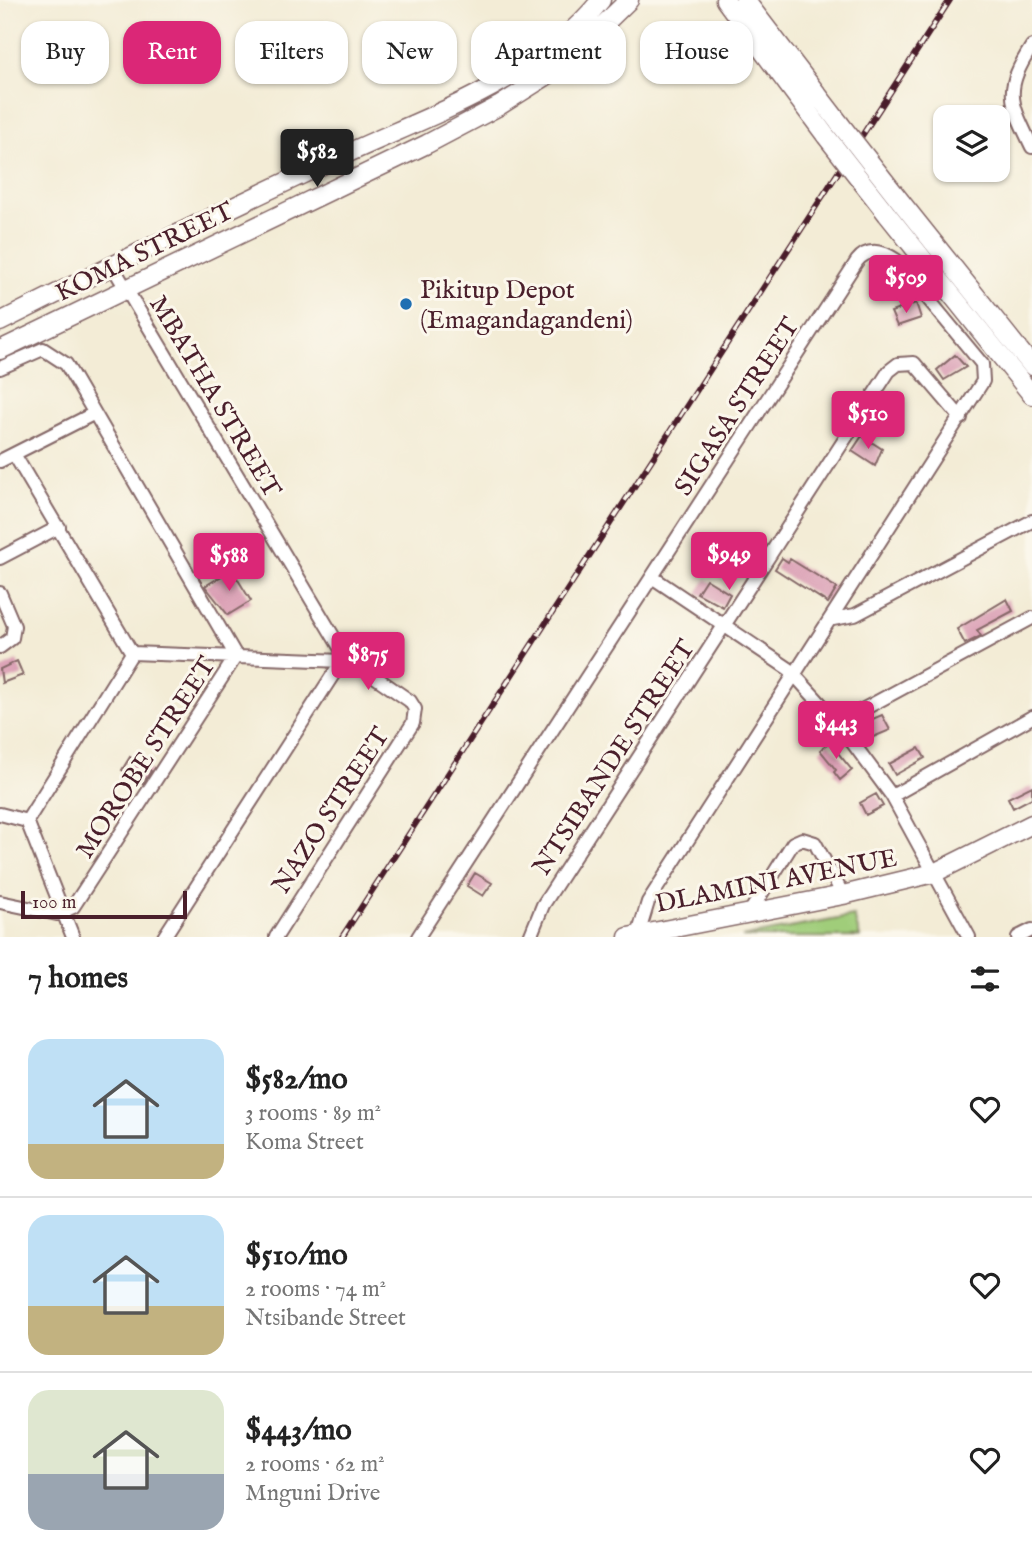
<!DOCTYPE html>
<html lang="en">
<head>
<meta charset="utf-8">
<style>
  body { margin:0; font-family:"IM FELL English",serif; background:#f6f6f6; color:#222; height:100vh; display:flex; flex-direction:column; font-size:26px; white-space:nowrap }
  * { box-sizing:border-box; margin:0 }
  p { font-size:23px; color:#767676 }
  .icon { flex:none; width:38px; height:38px; fill:none; stroke:currentColor; stroke-width:2; stroke-linecap:round; stroke-linejoin:round }
  .map { position:relative; height:937px; overflow:hidden }
  .details { display:flex; flex-direction:column; background:#fff; flex:1 }
  .details>* { flex:none }
  .banner { position:absolute; left:21px; top:21px; width:990px; height:63px; display:flex; gap:14px }
  .controls { position:absolute; left:933px; top:105px; display:grid; gap:14px }
  .controls a { display:grid; place-items:center; width:77px; height:77px; border-radius:14px; background:#fff; box-shadow:0 2px 5px #0004; font-size:35px }
  .scale { position:absolute; left:21px; bottom:18px; width:166px; box-sizing:border-box; padding-left:7px; border:4px solid #4a1f2b; border-top:0; font-size:19px; line-height:24px; white-space:nowrap; color:#4a1f2b; -webkit-text-stroke:5px #fbf7ec; paint-order:stroke }
  .price { position:absolute; translate:-50% -60px; padding:0 16px; border-radius:7px; background:#db2777; color:#fff; font-size:23px; line-height:46px; filter:drop-shadow(0 2px 4px #0008) }
  .price::after { content:''; position:absolute; left:50%; top:42px; width:21px; height:16px; margin-left:-10px; background:inherit; clip-path:polygon(0 0,100% 0,50% 100%) }
  .price.active { background:#222; color:#fff }
  ul { padding:0; list-style:none }
  li { display:flex; align-items:center; gap:21px; height:175px; padding:0 28px }
  li+li { border-top:2px solid #e0e0e0 }
  li span { display:grid; place-items:center; flex:none; width:196px; height:140px; border-radius:21px; color:#555 }
  li>.icon { margin-inline-start:auto }
  span .icon { width:84px; height:84px; fill:#fffc; stroke-width:1 }
  li b { font-size:30px }
  h2 { display:flex; justify-content:space-between; align-items:center; height:84px; padding:0 28px; font-size:30px }
  .chip { padding:0 24px; border-radius:21px; background:#fff; box-shadow:0 2px 5px #0004; font-size:24px; line-height:63px }
  .chip.active { background:#db2777; color:#fff }
  .map>svg:first-child { display:block }
  .green { fill:#a0cd7a; stroke:#757652; stroke-width:2 }
  .building { fill:#da9eb4 }
  .lines { fill:none; stroke-linecap:round; stroke-linejoin:round }
  .street-casing { stroke:#856767; stroke-width:16 }
  .secondary-casing { stroke:#856767; stroke-width:21 }
  .street { stroke:#fff; stroke-width:12 }
  .secondary { stroke:#fff; stroke-width:18 }
  .rail-casing { stroke:#4a1f2b; stroke-width:6 }
  .rail { stroke:#fbf7ec; stroke-width:3.5; stroke-dasharray:10; stroke-linecap:butt }
  .secondary-bridge-casing { stroke:#856767; stroke-width:21; stroke-linecap:butt }
  .secondary-bridge { stroke:#fff; stroke-width:18 }
  .poi-dot { fill:#1f6fb2; stroke:#fbf7ec; stroke-width:2.5 }
  .labels { text-anchor:middle; stroke-width:6; stroke-linejoin:round; paint-order:stroke }
  .street-label { font-size:26px; fill:#4a1f2b; stroke:#fbf7ec }
  .poi-label { font-size:26px; fill:#4a1f2b; stroke:#fbf7ec; text-anchor:start }
</style>
</head>
<body>
<div class="map">
<svg width="1032" height="937" viewBox="0 0 1032 937">
  <rect width="100%" height="100%" fill="#fbf7ec"/>
  <filter id="ink" filterUnits="userSpaceOnUse"><feTurbulence type="fractalNoise" baseFrequency=".0143" numOctaves="2"/><feDisplacementMap in="SourceGraphic" scale="14" xChannelSelector="R" yChannelSelector="G"/><feConvolveMatrix kernelMatrix="1 2 1 2 8 2 1 2 1" color-interpolation-filters="sRGB"/></filter>
  <filter id="wash" filterUnits="userSpaceOnUse"><feTurbulence type="fractalNoise" baseFrequency=".00686" numOctaves="4" result="noise"/><feDisplacementMap in="SourceGraphic" scale="28" xChannelSelector="R" yChannelSelector="G"/><feGaussianBlur stdDeviation="1.57" result="paint"/><feColorMatrix in="noise" values="0 0 0 0 0 0 0 0 0 0 0 0 0 0 0 0 0 1.4 0 .05"/><feComposite in="paint" operator="in"/></filter>
  <g filter="url(#wash)">
    <rect width="100%" height="100%" fill="#f3ecd6"/>
    <!-- green -->
    <path class="green" d="M854,916L860,937H742Z"/>
    <g id="blocks">
      <!-- building -->
      <path class="building" d="M916,303L921,318L897,326L891,312Z
        M955,355L966,367L944,380L937,370Z
        M862,436L882,449L875,466L852,451Z
        M782,558L788,562L790,559L837,588L828,603L775,569Z
        M232,570L251,601L228,615L205,586Z
        M706,579L730,594L723,607L697,593Z
        M1007,599L1013,611L977,630L981,636L965,644L957,629Z
        M17,661L23,675L2,683L0,669Z
        M882,715L890,730L871,738L863,723Z
        M829,742L852,770L840,780L834,772L836,770L820,750Z
        M919,748L925,758L895,775L889,764Z
        M130,757L151,771L143,784L122,770Z
        M1032,786V798L1013,808L1008,798Z
        M876,794L883,806L866,815L860,803Z
        M475,873L492,883L483,896L467,886Z"/>
    </g>
  </g>
  <g filter="url(#ink)">
    <use href="#blocks" fill-opacity="0" stroke="#856767" stroke-width="2"/>
    <g class="lines">
      <defs>
        <path id="street" d="M1032,46C1003,91 1010,101 1032,147
          M113,267L345,656L410,701L415,709L413,723L276,937
          M0,368L43,349L66,364L236,656L73,907L57,914L0,902
          M14,454L132,653
          M0,461L93,414
          M0,558L59,527
          M652,577L789,669L838,723L892,796L969,937
          M0,593L14,626L12,638L0,647
          M833,619L855,615L1032,521
          M132,653L342,661
          M838,723L1032,618
          M892,796L1032,717
          M0,814L27,821
          M27,821L132,653
          M27,821L73,937
          M750,912L793,843L802,839L815,843L843,895
          M164,937L345,656
          M418,937L857,261C868,247 883,251 896,260L982,364L983,381L648,902L638,935
          M530,937L543,905L889,371L898,364L914,363L961,418
          M1018,937L1032,930"/>
        <path id="secondary" d="M725,0L826,136
          M745,0L840,124
          M901,202L1032,366
          M887,214L1032,395
          M0,322C111,266 223,211 335,159C428,115 534,83 601,0
          M0,350L427,144L499,106L559,68L629,0
          M628,937L843,895L934,873L1032,824"/>
      </defs>
      <!-- street casing -->
      <use href="#street" class="street-casing"/>
      <!-- secondary casing -->
      <use href="#secondary" class="secondary-casing"/>
      <!-- street -->
      <use href="#street" class="street"/>
      <!-- secondary -->
      <use href="#secondary" class="secondary"/>
      <defs>
        <path id="rail" d="M342,937L950,0"/>
      </defs>
      <!-- rail casing -->
      <use href="#rail" class="rail-casing"/>
      <!-- rail -->
      <use href="#rail" class="rail"/>
      <defs>
        <path id="secondary-bridge" d="M840,124L901,202
          M826,136L887,214"/>
      </defs>
      <!-- secondary-bridge casing -->
      <use href="#secondary-bridge" class="secondary-bridge-casing"/>
      <!-- secondary-bridge -->
      <use href="#secondary-bridge" class="secondary-bridge"/>
    </g>
  </g>
  <!-- markers -->
  <circle class="poi-dot" cx="406" cy="304" r="7"/>
  <g class="labels">
    <!-- street labels -->
    <g class="street-label">
      <text transform="translate(144 251) rotate(-26)" y="9">KOMA STREET</text>
      <text transform="translate(216 396) rotate(59)" y="9">MBATHA STREET</text>
      <text transform="translate(736 406) rotate(-57)" y="9">SIGASA STREET</text>
      <text transform="translate(145 757) rotate(-57)" y="9">MOROBE STREET</text>
      <text transform="translate(613 757) rotate(-57)" y="9">NTSIBANDE STREET</text>
      <text transform="translate(330 810) rotate(-57)" y="9">NAZO STREET</text>
      <text transform="translate(776 880) rotate(-11)" y="9">DLAMINI AVENUE</text>
    </g>
    <!-- poi labels -->
    <g class="poi-label">
      <text x="420" y="298">Pikitup Depot<tspan x="420" dy="30">(Emagandagandeni)</tspan></text>
    </g>
  </g>
</svg>
<div class="controls">
<a><svg class="icon" aria-label="layers" viewBox="0 0 24 24"><path d="M12 4l9 5-9 5-9-5zM3 14l9 5 9-5"/></svg></a>
</div>
<div class="scale">100 m</div>
<b class="price active" style="left:317px;top:189px">$582</b>
<b class="price" style="left:906px;top:315px">$509</b>
<b class="price" style="left:868px;top:451px">$510</b>
<b class="price" style="left:729px;top:592px">$949</b>
<b class="price" style="left:229px;top:593px">$588</b>
<b class="price" style="left:368px;top:692px">$875</b>
<b class="price" style="left:836px;top:761px">$443</b>
<div class="banner">
<a class="chip">Buy</a>
<a class="chip active">Rent</a>
<a class="chip">Filters</a>
<a class="chip">New</a>
<a class="chip">Apartment</a>
<a class="chip">House</a>
</div>
</div>
<section class="details">
<h2>7 homes<svg class="icon" aria-label="filters" viewBox="0 0 24 24"><path d="M4 7h16M4 17h16"/><circle cx="9" cy="7" r="2"/><circle cx="15" cy="17" r="2"/></svg></h2>
<ul>
<li><span style="background:linear-gradient(#bfe0f5 75%,#c2b280 0)"><svg class="icon" aria-label="home" viewBox="0 0 24 24"><path d="M3 11l9-7 9 7M6 9v11h12V9"/></svg></span><div><b>$582/mo</b><p>3 rooms · 89 m²</p><p>Koma Street</p></div><svg class="icon" aria-label="heart" viewBox="0 0 24 24"><path d="M12 20l-8-8c-3-5 5-10 8-4 3-6 11-1 8 4z"/></svg></li>
<li><span style="background:linear-gradient(#bfe0f5 65%,#c2b280 0)"><svg class="icon" aria-label="home" viewBox="0 0 24 24"><path d="M3 11l9-7 9 7M6 9v11h12V9"/></svg></span><div><b>$510/mo</b><p>2 rooms · 74 m²</p><p>Ntsibande Street</p></div><svg class="icon" aria-label="heart" viewBox="0 0 24 24"><path d="M12 20l-8-8c-3-5 5-10 8-4 3-6 11-1 8 4z"/></svg></li>
<li><span style="background:linear-gradient(#dfe7d0 60%,#9aa5b1 0)"><svg class="icon" aria-label="home" viewBox="0 0 24 24"><path d="M3 11l9-7 9 7M6 9v11h12V9"/></svg></span><div><b>$443/mo</b><p>2 rooms · 62 m²</p><p>Mnguni Drive</p></div><svg class="icon" aria-label="heart" viewBox="0 0 24 24"><path d="M12 20l-8-8c-3-5 5-10 8-4 3-6 11-1 8 4z"/></svg></li>
</ul>
</section>
</body>
</html>
